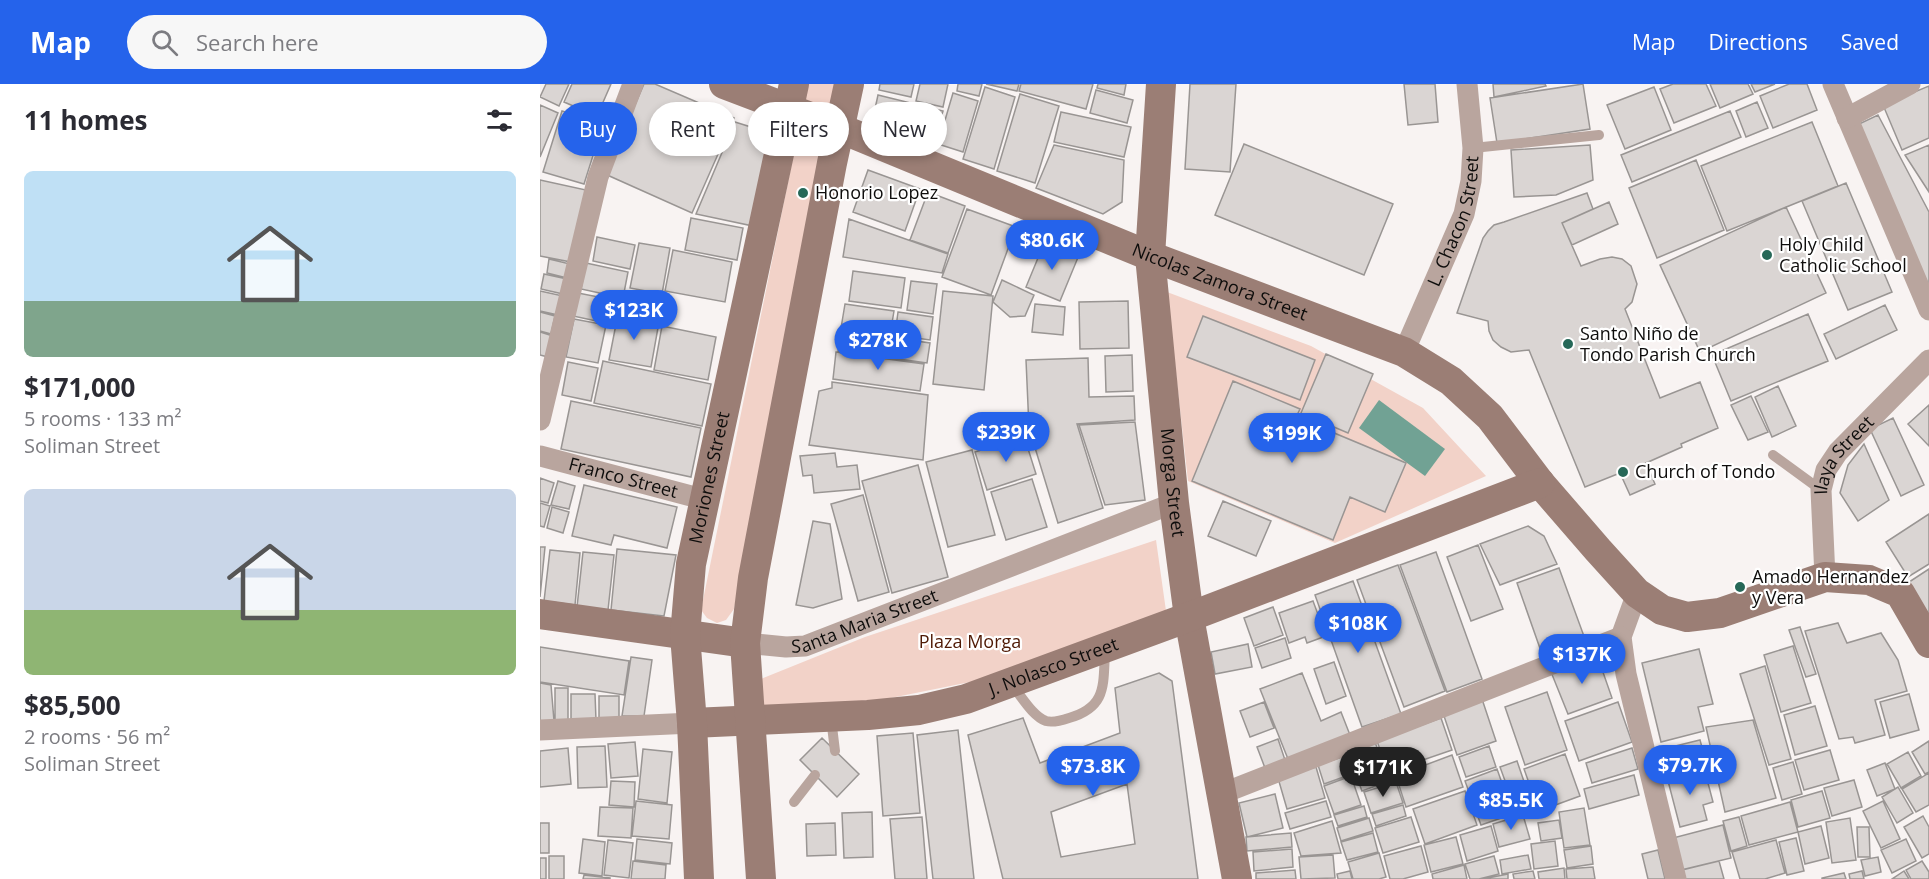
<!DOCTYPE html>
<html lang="en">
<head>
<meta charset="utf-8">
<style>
  body { margin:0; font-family:"Open Sans",sans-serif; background:#f7f7f7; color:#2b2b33; height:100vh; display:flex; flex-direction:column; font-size:22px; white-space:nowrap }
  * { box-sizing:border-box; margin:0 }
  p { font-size:20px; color:#7c7c81 }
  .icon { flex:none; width:33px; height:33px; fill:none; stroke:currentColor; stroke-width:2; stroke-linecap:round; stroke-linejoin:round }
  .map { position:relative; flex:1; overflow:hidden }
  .details { display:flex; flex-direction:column; background:#fff; width:540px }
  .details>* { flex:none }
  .banner { position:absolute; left:18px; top:18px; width:570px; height:54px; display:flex; gap:12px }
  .price { position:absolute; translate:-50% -51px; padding:0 14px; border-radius:21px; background:#2563eb; color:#fff; font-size:20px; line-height:39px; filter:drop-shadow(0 2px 3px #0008) }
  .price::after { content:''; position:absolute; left:50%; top:36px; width:18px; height:14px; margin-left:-9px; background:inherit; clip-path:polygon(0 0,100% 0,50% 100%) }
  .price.on { background:#222; color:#fff }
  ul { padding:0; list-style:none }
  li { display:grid; align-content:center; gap:12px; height:318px; padding:0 24px }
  li span { display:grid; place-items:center; height:186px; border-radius:9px; color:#555 }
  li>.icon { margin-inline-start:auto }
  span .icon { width:108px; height:108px; fill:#fffc; stroke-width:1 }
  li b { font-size:26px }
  h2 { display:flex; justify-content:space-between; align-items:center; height:72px; padding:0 24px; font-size:26px }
  .tag { padding:0 21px; border-radius:27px; background:#fff; box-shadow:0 3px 9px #0003; font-size:21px; line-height:54px }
  .tag.on { background:#2563eb; color:#fff }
  header { display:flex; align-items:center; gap:36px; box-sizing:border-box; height:84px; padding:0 30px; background:#2563eb; color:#fff }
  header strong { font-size:28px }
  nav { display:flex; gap:33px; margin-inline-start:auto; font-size:21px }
  .search { width:420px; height:54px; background:#f7f7f7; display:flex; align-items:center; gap:15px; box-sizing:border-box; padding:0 21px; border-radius:33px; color:#7c7c81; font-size:22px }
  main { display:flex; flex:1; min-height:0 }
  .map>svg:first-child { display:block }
  .green { fill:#f2d2c8 }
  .water { fill:#71a294 }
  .building { fill:#dad5d3; stroke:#999593; stroke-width:1.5; fill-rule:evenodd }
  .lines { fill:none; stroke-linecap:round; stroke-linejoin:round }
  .lane { stroke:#b9a59e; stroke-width:10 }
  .street { stroke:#b9a59e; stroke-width:21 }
  .secondary { stroke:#9b7e75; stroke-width:30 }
  .poi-dot { fill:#266858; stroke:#fff; stroke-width:2 }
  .labels { text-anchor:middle; stroke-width:4.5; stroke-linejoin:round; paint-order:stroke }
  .poi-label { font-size:18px; fill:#0e0d0c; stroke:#fff; text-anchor:start }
  .street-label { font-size:18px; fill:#0e0d0c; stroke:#fff }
  .park-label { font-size:18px; fill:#4f1904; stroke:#fff }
</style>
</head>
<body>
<header>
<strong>Map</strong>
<div class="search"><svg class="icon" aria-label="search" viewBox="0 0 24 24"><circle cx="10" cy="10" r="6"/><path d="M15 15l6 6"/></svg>Search here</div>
<nav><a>Map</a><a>Directions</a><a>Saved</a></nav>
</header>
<main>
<section class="details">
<h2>11 homes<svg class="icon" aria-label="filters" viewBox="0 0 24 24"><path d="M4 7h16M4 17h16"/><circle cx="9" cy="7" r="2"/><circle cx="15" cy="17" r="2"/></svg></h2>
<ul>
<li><span style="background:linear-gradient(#bfe0f5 70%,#7fa58c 0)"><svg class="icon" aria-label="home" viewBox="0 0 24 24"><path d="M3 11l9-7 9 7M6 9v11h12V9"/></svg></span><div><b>$171,000</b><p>5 rooms · 133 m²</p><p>Soliman Street</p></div></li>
<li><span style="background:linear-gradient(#c9d6e8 65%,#8fb573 0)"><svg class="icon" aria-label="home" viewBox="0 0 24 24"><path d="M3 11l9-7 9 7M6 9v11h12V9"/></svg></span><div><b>$85,500</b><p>2 rooms · 56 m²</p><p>Soliman Street</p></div></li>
</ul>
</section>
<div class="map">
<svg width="1389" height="795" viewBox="0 0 1389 795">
  <rect width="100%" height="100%" fill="#f8f3f2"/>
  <!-- green -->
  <path class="green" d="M268,0H299L294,27L265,16Z
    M258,49L288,62L194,525L186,536L177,539L167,534L161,526Z
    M627,208L771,262L883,324L946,392L795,459L648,397Z
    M616,456L626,527L440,596L326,619L224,623L221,595L325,553Z"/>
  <!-- water -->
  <path class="water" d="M839,316L905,365L885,392L819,344Z"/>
  <!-- building -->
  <path class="building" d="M6,0H29L19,22L0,13Z
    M32,0H71L57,32L24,18Z
    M104,0H115L194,34L152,129L65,90Z
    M340,0H374L371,13L339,6Z
    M380,0H408L403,23L376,17Z
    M418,0H442L439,12L417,7Z
    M446,0H479L477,7Z
    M481,0H553L546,25L479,7Z
    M558,0H586L584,11L557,4Z
    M650,0H696L690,88L645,85Z
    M864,0H895L898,38L868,41Z
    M953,0H1005L1006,2L954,13Z
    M1043,0L1050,45L957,59L950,14Z
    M1133,0H1166L1176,22L1134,39L1120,5Z
    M1170,0H1208L1213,10L1180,24Z
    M1211,0H1235L1215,8Z
    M1249,0H1267L1277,26L1233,44L1220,12Z
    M1389,2V54L1362,66L1343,21Z
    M445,3L475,13L454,85L423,75Z
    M1114,3L1131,46L1085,65L1067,21Z
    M556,6L593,16L587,39L550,29Z
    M413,9L438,17L423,68L398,60Z
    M480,10L519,22L495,99L457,87Z
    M338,11L403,27L394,56L333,34Z
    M1217,18L1228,44L1206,53L1196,27Z
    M0,21L18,29L0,73Z
    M22,27L63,40L44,100L3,88Z
    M1190,27L1201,53L1092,98L1081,71Z
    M521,28L591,43L584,73L514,58Z
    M1338,31L1389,128V208L1319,40Z
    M195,38L233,50L213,142L156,130Z
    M1272,38L1298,102L1187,147L1161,82Z
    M704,60L853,120L824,191L675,131Z
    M514,61L584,76L582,118L563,130L496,104Z
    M1050,61L1053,96L1016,111L974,113L971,66Z
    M1389,61V108L1365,71Z
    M1156,76L1184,146L1117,174L1089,104Z
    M328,86L380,105L365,147L313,128Z
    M0,96L46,106L31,178L0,172Z
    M1306,99L1352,208L1308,226L1262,117Z
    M388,108L425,122L408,169L370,156Z
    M1047,109L1053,125L1022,139L1041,182L1060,175L1072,173L1082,175L1091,182L1097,200L1092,218L1085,225L1120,314L1160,298L1178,344L1141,360L1142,363L1106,379L1115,400L1090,411L1080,389L1045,403L989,266L971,268L961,263L953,256L949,247L948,237L917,229L943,154L948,147L954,141L964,138Z
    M1069,118L1078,140L1032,161L1022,139Z
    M1246,123L1286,209L1160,268L1120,181Z
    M427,125L476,143L451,211L402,193Z
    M151,134L203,144L197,176L145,166Z
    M309,135L408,170L402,189L303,173Z
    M57,153L95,161L90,185L53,177Z
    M505,157L539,171L520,217L486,203Z
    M99,159L130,164L122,210L90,204Z
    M133,166L192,178L185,218L125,207Z
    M9,175L30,180L27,194L7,189Z
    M46,179L88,188L83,214L41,205Z
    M313,187L365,194L361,224L309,217Z
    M4,190L27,195L23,210L1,205Z
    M462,196L494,211L485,232L470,233L453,218Z
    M371,197L397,200L393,230L367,226Z
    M0,207L23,212L18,231L0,227Z
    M403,207L453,212L444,306L393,300Z
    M38,209L79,217L75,241L33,232Z
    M588,217L589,264L540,265L539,218Z
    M305,220L354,227L350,251L301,244Z
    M495,220L525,223L523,251L492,248Z
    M1345,221L1357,246L1296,275L1284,250Z
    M0,228L15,232L11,250L0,247Z
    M358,228L393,233L390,256L355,251Z
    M78,230L119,238L111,283L69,276Z
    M1268,230L1288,277L1191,317L1172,271Z
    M663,232L775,276L760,316L647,273Z
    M34,235L66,241L58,279L26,273Z
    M122,242L176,253L168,296L114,286Z
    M0,248L13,252L8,273L0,271Z
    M301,248L351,255L348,274L298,268Z
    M355,254L390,259L387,279L352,274Z
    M296,268L384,280L380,307L293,295Z
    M786,270L833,290L808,349L761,329Z
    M592,271L593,307L566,308L565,272Z
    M548,274L549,313L594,312L595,336L537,340L563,424L518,439L489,344L486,276Z
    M63,277L171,300L162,342L54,319Z
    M28,278L58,284L51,317L22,311Z
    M693,297L760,325L756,333L866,379L845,428L810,413L793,456L652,397Z
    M292,298L388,311L383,376L269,361L279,307L292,304Z
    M1238,302L1256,342L1232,353L1215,313Z
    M1211,312L1228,348L1208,356L1191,321Z
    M31,317L161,344L151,393L21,365Z
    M1389,321V362L1368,340Z
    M1353,334L1384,401L1361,412L1330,345Z
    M595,338L605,416L565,421L539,341Z
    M484,352L496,390L447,406L435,368Z
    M1324,360L1349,416L1318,437L1300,409L1308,381Z
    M432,366L455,451L408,463L386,378Z
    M295,369L297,383L317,381L320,405L274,409L272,391L263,392L260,372Z
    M378,381L408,493L352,509L322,397Z
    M0,394L14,399L8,419L0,417Z
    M492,395L507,443L466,456L451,408Z
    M18,397L35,402L29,425L11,421Z
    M44,401L137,423L127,464L74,451L71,461L32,452Z
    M323,411L349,508L318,517L291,420Z
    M683,417L731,437L716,472L668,452Z
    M0,419L10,422L4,443L0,442Z
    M12,423L29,428L23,449L7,444Z
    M1389,430V480L1368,493L1346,458Z
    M273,437L290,440L302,515L273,524L256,521Z
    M988,442L1004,452L1017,480L960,501L940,460Z
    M938,461L963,525L931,537L907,473Z
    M0,463H5L0,513Z
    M77,465L136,471L124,532L71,526Z
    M10,466L40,469L35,521L4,517Z
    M43,468L74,471L68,526L37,523Z
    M896,468L942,595L907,608L860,481Z
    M858,481L905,607L864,623L817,496Z
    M1019,484L1045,555L1002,570L977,499Z
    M1389,485V536L1366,500Z
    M813,497L861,630L822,643L775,511Z
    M773,517L786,552L767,559L765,553L749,559L739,529Z
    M733,523L743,551L714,562L704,534Z
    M1298,539L1307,559L1341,549L1358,576L1367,607L1335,616L1345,651L1315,659L1313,653L1299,655L1265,547Z
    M1260,543L1276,590L1266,593L1249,546Z
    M745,554L751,574L722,584L715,564Z
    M708,560L712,583L675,590L671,568Z
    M1253,562L1271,619L1241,628L1224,571Z
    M0,563L89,577L84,611L0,598Z
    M1159,565L1173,620L1158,623L1164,647L1121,658L1102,579Z
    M1057,571L1072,614L1028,630L1011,588Z
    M91,573L112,576L104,632H82Z
    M794,578L806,612L786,620L774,585Z
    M1225,582L1251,675L1229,681L1200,590Z
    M619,589L632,597L658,795H463L428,651L483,634L500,679L580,649L575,604ZM587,700L595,760L521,773L511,728Z
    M762,589L781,637L801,628L810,651L748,675L720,605Z
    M0,599L11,601L14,637L0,638Z
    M15,604H28V637H15Z
    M1007,608L1027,666L985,681L965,623Z
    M31,610H55L56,636H31Z
    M1369,610L1379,646L1350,654L1340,618Z
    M59,612H79V634H59Z
    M942,615L956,657L917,671L903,629Z
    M724,618L734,644L710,653L700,627Z
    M1078,618L1092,658L1039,677L1025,637Z
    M1275,622L1287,662L1255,671L1244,631Z
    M901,634L912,666L848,688L837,657Z
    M1213,636L1236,714L1185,728L1166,643Z
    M418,646L434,795H393L377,651Z
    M373,649L380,729L343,732L337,652Z
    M282,654L319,690L297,713L260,676Z
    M738,655L745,676L725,684L717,663Z
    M1160,656L1167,682L1133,691L1127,664Z
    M1389,657V688L1385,690L1372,668Z
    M95,658L98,692L71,694L68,660Z
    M835,658L849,697L822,707L807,668Z
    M65,662L67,703L38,704L37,663Z
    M949,662L956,683L926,693L919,673Z
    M28,664L31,700L0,703V667Z
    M1092,664L1098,685L1052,699L1046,679Z
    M103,665L132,668L127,719L98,715Z
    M1290,666L1299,696L1264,706L1255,676Z
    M1368,668L1381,692L1361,704L1347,680Z
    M1025,670L1040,712L999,727L984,685Z
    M912,671L923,703L866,723L856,692Z
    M805,672L812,690L784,700L778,681Z
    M977,677L992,721L976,727L960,683Z
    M1253,678L1262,710L1242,716L1233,684Z
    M1345,679L1355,705L1337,712L1327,686Z
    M776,683L785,714L747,725L738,694Z
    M1164,684L1173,718L1163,721L1167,736L1140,743L1127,693Z
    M957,685L973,730L941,741L925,697Z
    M1389,689V721L1376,728L1362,705Z
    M1094,691L1099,711L1049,725L1044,705Z
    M811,692L821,721L794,730L784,702Z
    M1314,696L1322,723L1292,732L1284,704Z
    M71,697L95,698L94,723L69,721Z
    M856,698L863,719L831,729L824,708Z
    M1358,703L1373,729L1357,739L1342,713Z
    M925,707L937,741L885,760L873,725Z
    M1282,707L1290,734L1258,743L1251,716Z
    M735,710L743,744L707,753L699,719Z
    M96,717L132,721L129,755L92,752Z
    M786,717L791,733L750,745L745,729Z
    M1343,717L1360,755L1341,764L1323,727Z
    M1250,718L1258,748L1209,761L1201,732Z
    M863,721L866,732L836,742L832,730Z
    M824,722L827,733L798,742L794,731Z
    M60,723L93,724L91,754L58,752Z
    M1044,724L1050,761L1024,764L1019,728Z
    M332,728L333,773L304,774L302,729Z
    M983,731L990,755L959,763L953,740Z
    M1383,732L1389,743V770L1382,774L1364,743Z
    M382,733L387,795H355L350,735Z
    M871,733L879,758L843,769L835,744Z
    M1199,733L1207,762L1191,767L1183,737Z
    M829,734L833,747L801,757L797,744Z
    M1310,734L1316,776L1292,779L1286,738Z
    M1019,736L1022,754L1001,757L998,739Z
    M792,737L801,769L761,772L754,749Z
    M0,739H9V769H0Z
    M295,739L296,771L267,772L266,740Z
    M1183,741L1191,774L1141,786L1133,754Z
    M951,742L958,767L927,777L920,751Z
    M1281,742L1289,774L1265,780L1258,748Z
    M1317,743H1329L1330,773H1318Z
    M751,749L752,763L707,767L706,753Z
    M833,749L838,768L807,776L801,758Z
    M916,753L923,780L891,788L884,761Z
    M1256,754L1264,787L1247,791L1239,758Z
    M43,755L65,758L62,792L39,789Z
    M97,755L132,759L130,780L95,776Z
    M1366,755L1376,777L1352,789L1341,766Z
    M68,756L93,759L89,794L64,791Z
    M1236,756L1245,789L1225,795H1200L1192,768Z
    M1015,757L1018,782L994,785L991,760Z
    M881,762L888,788L863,795H850L844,772Z
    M1051,762L1053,780L1027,784L1024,766Z
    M752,765L753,783L714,787L713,768Z
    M1118,766L1125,795H1108L1102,770Z
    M839,769L846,793L839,795H813L808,778Z
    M793,771L795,794L761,795L759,773Z
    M988,771L991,785L962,790L960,776Z
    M9,772H24V795H9Z
    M954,772L959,790L939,795H930L925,780Z
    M1338,773L1341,788L1325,792L1321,776Z
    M0,774H6V795H0Z
    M93,777L126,781L125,795H91Z
    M1179,777L1184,795H1145L1142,786Z
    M1382,777L1389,788V795H1371L1366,786Z
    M924,781L927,795H893L892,790Z
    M1053,783L1055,795H1027L1026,785Z
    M1024,784L1025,795H999L998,788Z
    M755,786L756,795H716V789Z
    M810,787L812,795H798L797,790Z
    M993,787L995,795H974L973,790Z
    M1322,787L1324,795H1310L1309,790Z
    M1364,787L1369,795H1352Z
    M1304,789L1306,795H1282V794Z
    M968,790V795H943Z
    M44,791L70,794V795H43Z"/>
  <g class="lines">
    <!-- lane -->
    <path class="lane" d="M933,64L1059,51
      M1233,371L1281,406
      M471,600C481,611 492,632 506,637C513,639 523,636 529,634C567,623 563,601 565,568
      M291,634L295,667
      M254,718L275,691"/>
    <!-- street -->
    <g class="street">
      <path d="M1293,0L1389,226"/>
      <path d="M1307,34L1370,0"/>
      <path id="s1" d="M864,268L924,130L931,97L933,64L927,0"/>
      <path d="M0,336L58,93L93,0"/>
      <path id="s2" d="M0,372L166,416"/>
      <path id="s3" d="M1285,493L1281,406L1286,386L1298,368L1389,276"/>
      <path d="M1097,509L1081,553L1086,590L1136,795"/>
      <path id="s4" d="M205,559L246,563L265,562L634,419"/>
      <path d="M0,646L152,639"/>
      <path d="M681,710L1081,553"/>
    </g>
    <!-- secondary -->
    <g class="secondary">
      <path id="s5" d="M184,0L299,44L610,172L864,268L911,297L950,333L1000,399L1058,466L1097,509L1122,526L1147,533L1180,529L1285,493L1329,496L1360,509L1389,559"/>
      <path id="s6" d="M621,0L610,172L634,419L649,533L697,795"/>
      <path d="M0,530L205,559"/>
      <path id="s7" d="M152,639L328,631L379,626L426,615L649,533L1000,399"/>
      <path id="s8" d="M159,795L152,639L145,551L151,480L254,0"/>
      <path d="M221,795L205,559L213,494L292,79L309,0"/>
    </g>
  </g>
  <!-- markers -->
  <g class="poi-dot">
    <circle cx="263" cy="109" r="6"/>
    <circle cx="1227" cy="171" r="6"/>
    <circle cx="1028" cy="260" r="6"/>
    <circle cx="1083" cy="388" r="6"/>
    <circle cx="1200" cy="503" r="6"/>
  </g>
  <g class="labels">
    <!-- poi labels -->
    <g class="poi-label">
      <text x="275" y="115">Honorio Lopez</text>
      <text x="1239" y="167">Holy Child<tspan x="1239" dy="21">Catholic School</tspan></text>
      <text x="1040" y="256">Santo Niño de<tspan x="1040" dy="21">Tondo Parish Church</tspan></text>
      <text x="1095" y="394">Church of Tondo</text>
      <text x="1212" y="499">Amado Hernandez<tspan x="1212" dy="21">y Vera</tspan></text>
    </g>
    <!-- street labels -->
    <g class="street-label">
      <text dy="6" stroke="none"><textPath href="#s1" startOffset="141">L. Chacon Street</textPath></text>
      <text dy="6" stroke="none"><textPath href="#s5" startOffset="534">Nicolas Zamora Street</textPath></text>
      <text dy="6" stroke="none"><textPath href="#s3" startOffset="129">Ilaya Street</textPath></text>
      <text dy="6" stroke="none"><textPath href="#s2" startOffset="86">Franco Street</textPath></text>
      <text dy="6" stroke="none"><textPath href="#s8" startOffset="404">Moriones Street</textPath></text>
      <text dy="6" stroke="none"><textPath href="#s6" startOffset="400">Morga Street</textPath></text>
      <text dy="6" stroke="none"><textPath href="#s4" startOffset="124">Santa Maria Street</textPath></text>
      <text dy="6" stroke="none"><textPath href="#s7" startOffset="369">J. Nolasco Street</textPath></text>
    </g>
    <!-- park labels -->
    <g class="park-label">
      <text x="430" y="564">Plaza Morga</text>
    </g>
  </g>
</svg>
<b class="price" style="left:512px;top:187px">$80.6K</b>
<b class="price" style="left:94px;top:257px">$123K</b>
<b class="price" style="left:338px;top:287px">$278K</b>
<b class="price" style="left:466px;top:379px">$239K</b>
<b class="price" style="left:752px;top:380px">$199K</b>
<b class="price" style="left:818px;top:570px">$108K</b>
<b class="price" style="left:1042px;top:601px">$137K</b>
<b class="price" style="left:1150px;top:712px">$79.7K</b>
<b class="price" style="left:553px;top:713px">$73.8K</b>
<b class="price on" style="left:843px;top:714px">$171K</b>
<b class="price" style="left:971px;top:747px">$85.5K</b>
<div class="banner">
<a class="tag on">Buy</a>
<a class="tag">Rent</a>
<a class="tag">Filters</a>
<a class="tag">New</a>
</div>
</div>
</main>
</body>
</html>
